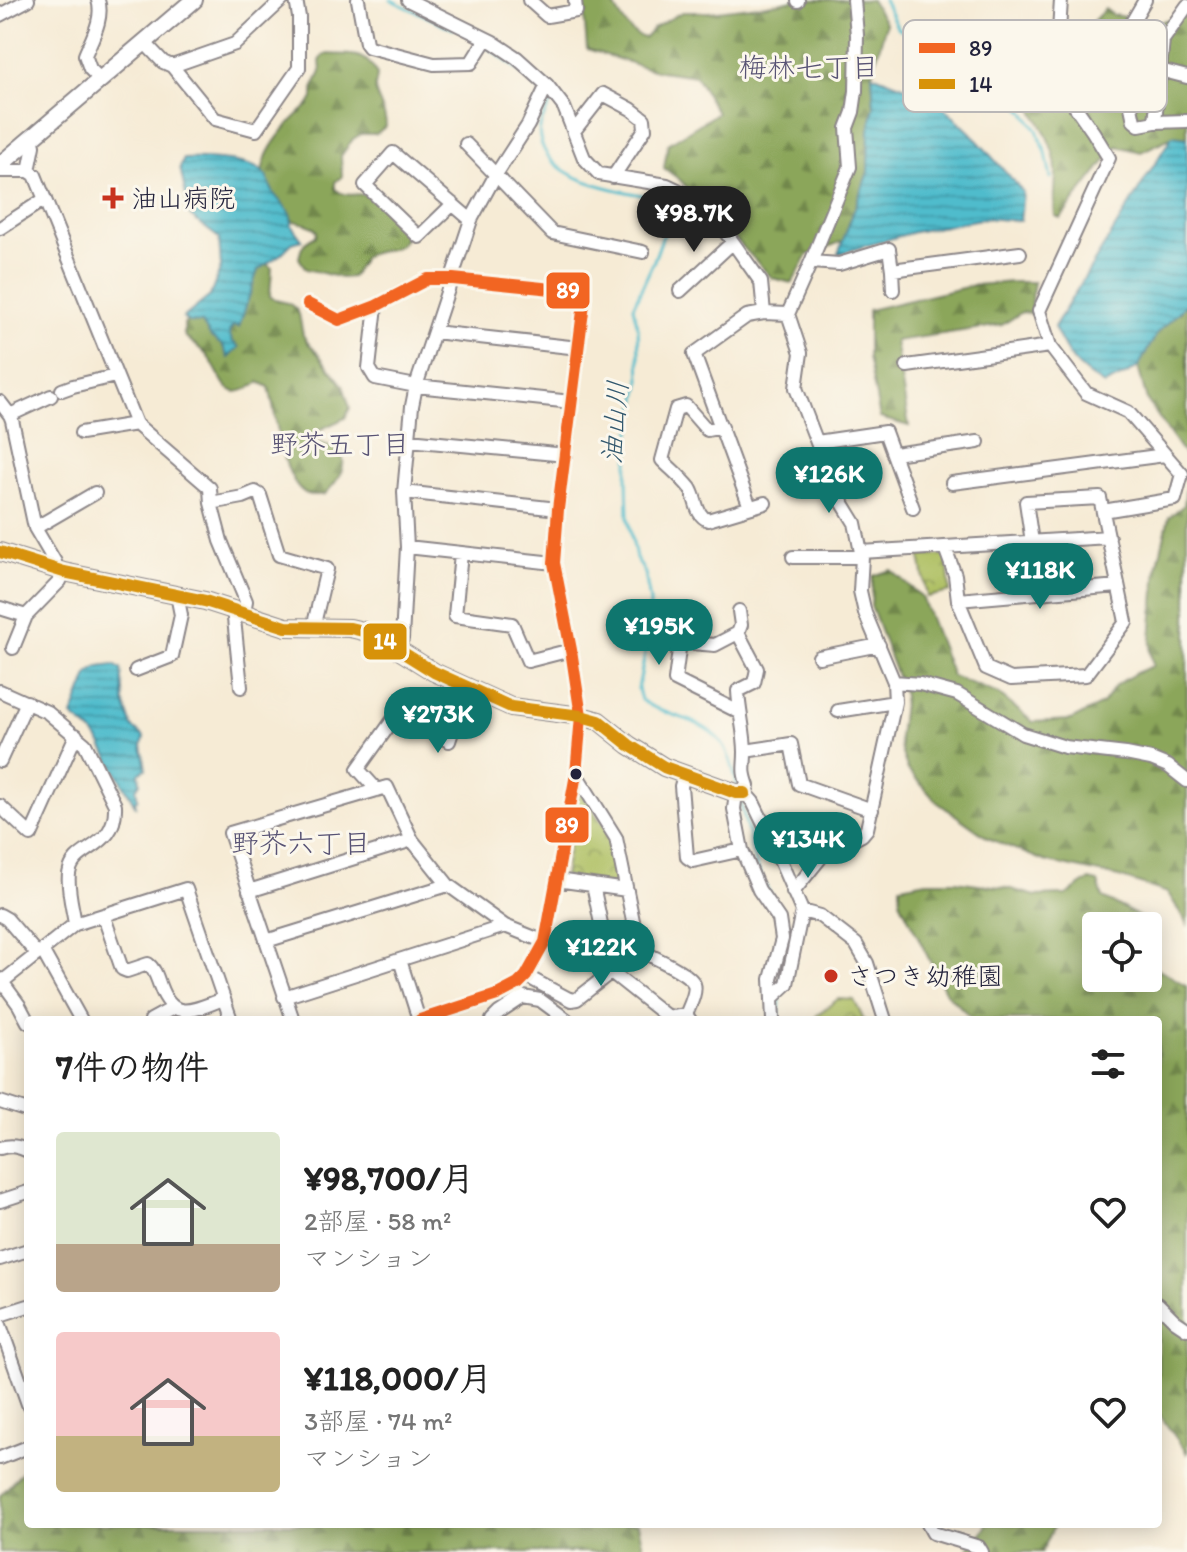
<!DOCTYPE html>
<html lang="ja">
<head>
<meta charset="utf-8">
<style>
  body { margin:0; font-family:Itim,"Klee One",sans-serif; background:#f6f6f6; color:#222; height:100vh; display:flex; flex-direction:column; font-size:30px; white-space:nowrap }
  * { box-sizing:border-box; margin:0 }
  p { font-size:26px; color:#767676 }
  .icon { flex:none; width:44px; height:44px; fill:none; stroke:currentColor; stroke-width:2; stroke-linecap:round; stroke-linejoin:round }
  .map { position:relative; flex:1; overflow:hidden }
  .panel { position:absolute; left:24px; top:1016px; width:1138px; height:512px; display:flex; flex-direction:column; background:#fff; border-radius:8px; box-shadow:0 4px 20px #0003 }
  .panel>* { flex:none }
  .tools { position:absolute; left:1082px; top:912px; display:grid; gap:16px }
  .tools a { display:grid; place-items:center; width:80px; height:80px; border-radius:8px; background:#fff; box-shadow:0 4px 20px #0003; font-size:40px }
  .price { position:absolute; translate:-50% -68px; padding:0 18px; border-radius:28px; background:#0f766e; color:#fff; font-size:26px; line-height:52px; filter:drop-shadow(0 2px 4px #0008) }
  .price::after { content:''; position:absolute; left:50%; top:48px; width:24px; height:18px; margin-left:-12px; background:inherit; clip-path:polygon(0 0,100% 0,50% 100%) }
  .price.active { background:#222; color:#fff }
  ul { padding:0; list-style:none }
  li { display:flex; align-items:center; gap:24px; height:200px; padding:0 32px }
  li span { display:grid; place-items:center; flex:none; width:224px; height:160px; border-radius:8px; color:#555 }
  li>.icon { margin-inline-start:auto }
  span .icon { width:96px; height:96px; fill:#fffc; stroke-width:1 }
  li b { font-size:34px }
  h2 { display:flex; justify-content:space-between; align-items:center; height:96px; padding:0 32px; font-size:34px }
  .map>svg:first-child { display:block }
  .forest { fill:url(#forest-firs); stroke:#56644a; stroke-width:2 }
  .park { fill:url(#park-crowns); stroke:#687150; stroke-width:2 }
  .water { fill:url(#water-rules); stroke:#396f84; stroke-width:2 }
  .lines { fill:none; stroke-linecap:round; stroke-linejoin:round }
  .stream { stroke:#50bccc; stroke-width:3 }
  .minor-casing { stroke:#8c8688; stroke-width:16 }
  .tertiary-casing { stroke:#8c8688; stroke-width:20 }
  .minor { stroke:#fff; stroke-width:12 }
  .tertiary { stroke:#fff; stroke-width:16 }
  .bus-1-casing { stroke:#fbf7ec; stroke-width:18 }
  .bus-2-casing { stroke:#fbf7ec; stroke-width:18 }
  .bus-1 { stroke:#f26522; stroke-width:12 }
  .bus-2 { stroke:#d79209; stroke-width:12 }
  .poi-dot { fill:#c8321e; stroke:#fbf7ec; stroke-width:3 }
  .bus-dot { fill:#22223b; stroke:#fbf7ec; stroke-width:3 }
  .labels { text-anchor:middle; stroke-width:6; stroke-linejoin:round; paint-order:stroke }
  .poi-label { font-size:26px; fill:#22223b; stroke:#fbf7ec; text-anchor:start }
  .neighbourhood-label { font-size:28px; fill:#585374; stroke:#fbf7ec }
  .water-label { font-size:28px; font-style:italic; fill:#32586e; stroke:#fbf7ec }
  .key { fill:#fbf7ec; stroke:#bab7b7; stroke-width:2 }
  .key-label { font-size:22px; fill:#22223b }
  .line-badge { stroke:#fbf7ec; stroke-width:3 }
  .badge-label { font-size:22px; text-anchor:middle; font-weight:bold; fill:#fff }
</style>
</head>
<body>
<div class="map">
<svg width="1187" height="1552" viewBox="0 0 1187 1552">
  <defs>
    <pattern id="forest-firs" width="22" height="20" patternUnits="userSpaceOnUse" patternTransform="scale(2)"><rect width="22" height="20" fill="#8ba65a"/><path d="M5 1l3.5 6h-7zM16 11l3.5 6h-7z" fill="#71874c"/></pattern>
    <pattern id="park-crowns" width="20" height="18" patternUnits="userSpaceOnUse" patternTransform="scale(2)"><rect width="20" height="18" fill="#afc064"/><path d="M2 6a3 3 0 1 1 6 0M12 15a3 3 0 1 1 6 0" fill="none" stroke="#8e9c54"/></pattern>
    <pattern id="water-rules" width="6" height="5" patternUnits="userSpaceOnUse" patternTransform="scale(2)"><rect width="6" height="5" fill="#50bccc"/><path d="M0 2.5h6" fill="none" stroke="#4298a7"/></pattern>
  </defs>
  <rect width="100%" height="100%" fill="#fbf7ec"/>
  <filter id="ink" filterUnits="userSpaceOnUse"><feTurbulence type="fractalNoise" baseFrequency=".0125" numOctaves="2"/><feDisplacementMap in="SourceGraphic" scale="16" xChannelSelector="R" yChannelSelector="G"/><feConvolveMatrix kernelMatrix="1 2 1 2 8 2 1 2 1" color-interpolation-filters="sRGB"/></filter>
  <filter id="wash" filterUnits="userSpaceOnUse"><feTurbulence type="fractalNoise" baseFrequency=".006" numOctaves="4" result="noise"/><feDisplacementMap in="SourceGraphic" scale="32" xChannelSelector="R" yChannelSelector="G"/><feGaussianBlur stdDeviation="1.8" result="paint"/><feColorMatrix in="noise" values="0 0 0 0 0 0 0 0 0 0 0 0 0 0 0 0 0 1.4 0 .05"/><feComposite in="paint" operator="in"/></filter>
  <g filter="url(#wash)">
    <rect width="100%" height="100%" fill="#f6ebd5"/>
    <!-- forest -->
    <path class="forest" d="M583,0H611C620,15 627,34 645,38L654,28L682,12H709L767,5L795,0H871L886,24L872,74L874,107L869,130L868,172L843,241L808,255L792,283L772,278L680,180L664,168L668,144L717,113L696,76L653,70L587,49Z
      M1105,9L1113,15L1160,22L1187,12V138L1172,137L1141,152L1117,146L1061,218L1055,216C1053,201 1056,187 1056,171C1056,144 1033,111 1020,89L1048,84L1072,42Z
      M328,54C351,56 366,50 377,75C377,79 375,84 375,88C376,101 386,110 386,126L376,134H361L353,139L341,156L342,177L335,182V189C350,201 357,189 371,198C383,205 394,218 405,228C409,254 381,247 366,256C360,259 357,271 352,277L342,278L306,269L299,258C302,244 303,243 316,236L317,231C312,223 298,223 289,220C283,211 265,186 263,177C259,152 292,119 309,105L313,98V89L321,72L320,61L323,56Z
      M262,261L272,268L270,296L275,300L288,303L295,308L299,314L303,335L308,343L314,349L343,385L350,408L345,418L315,432L314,441C320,444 326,444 332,447C356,461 336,483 324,495C318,495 311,496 305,493C281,479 276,412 269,387L259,382C224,407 225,379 208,357C202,348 191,343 184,335V323L198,316L226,329L247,286Z
      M1013,282H1034L1031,302L1033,314L1022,312L1002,325L895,341L909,426L880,418L868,357V310L975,285Z
      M1187,304V459L1147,400L1138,367L1158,332Z
      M1187,474V924L1168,893L1119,877L1044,861L988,838L937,802L908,770L901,751L899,737L904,695L871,606L873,576L891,570L922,597L952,676L998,694L1033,722L1071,720L1102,704L1116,685L1136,673L1153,666L1150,651L1157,568L1169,517L1184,505Z
      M1089,880L1098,882L1103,898L1148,921V926H1096V978H1148V930L1149,963L1187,986V1453L1158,1413V1020H974L946,993L900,901V886L927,881H956L1007,888L1036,896L1066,895Z
      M28,1465V1524H638L644,1552H0V1496Z
      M986,1524H1055L1042,1552H966L986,1527Z"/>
    <!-- park -->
    <path class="park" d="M947,555L950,592L927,597L920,556Z
      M578,793H581L614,840L617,886L564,876Z
      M838,999L854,1000L864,1020H816V1016Z"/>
    <!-- water -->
    <path class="water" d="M872,74L921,93L939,103L970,132L1023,192L1020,221L985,218L914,232L838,254L868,172L869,130L874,107Z
      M1172,136L1187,138V304L1158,332L1138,367L1125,375L1104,385C1075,367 1068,357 1054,327Z
      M184,159C202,158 243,160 259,169C269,175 269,187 275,195C285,208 292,210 292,226L302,240L292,243L281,254L258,270L239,327L233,326L229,332L232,341L239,347L228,358L223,346L211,337L202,323L189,322L183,318L210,296L221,267L219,238L190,216L180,167Z
      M114,665L121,669L124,702L132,727L144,737L142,746L146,769L139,773L140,783L136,789L138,799L135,801L136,807L100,742L92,732L72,716L89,673L98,667Z"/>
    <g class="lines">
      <!-- stream -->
      <path class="stream" d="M391,0L453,29
        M884,0L897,27L950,64L993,85L1023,110L1037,130L1046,153L1051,178
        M485,45L526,76L540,91
        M545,97L551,103C546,113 537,127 540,138C549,184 623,190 660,199L669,206L671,224L662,238L653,263L633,307L638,327L640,383L630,437L627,477L628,518L636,558L645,573L650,602L649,634L638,689L641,700C654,709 667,713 682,718C723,731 729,749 738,789
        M740,800L753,854L762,881L785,917L790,938L782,964L780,985
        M779,1020L780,996
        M940,1524L942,1529L950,1533"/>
    </g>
  </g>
  <g filter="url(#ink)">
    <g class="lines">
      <defs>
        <path id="minor" d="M98,0C104,18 92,38 85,55L90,69L101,80
          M282,0L235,44L172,66L215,119L256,130L299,68V17L296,0
          M358,0L366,43L369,47L434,64L471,63L486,39
          M408,0L493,42L517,58L547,85L564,107L584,158L599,174L667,185L705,203L761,282L764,313
          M529,0L547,16L576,11L575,0
          M798,0V1
          M1061,0L1056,79L1093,132L1109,158L1039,311L1050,346L1086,393L1128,412L1182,474L1175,499L1103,511
          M1145,0L1124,36L1121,60L1134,121L1139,125L1155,122L1187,121
          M0,15L28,0
          M145,43L163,62L172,66
          M1160,70L1187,77
          M1155,122L1163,40L1187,6
          M574,131L603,94L631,109L644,119L645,129L613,177
          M466,144L552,233L643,252
          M0,171H29L35,175L136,424L210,488L211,503L221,541L246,601L244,612
          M29,171L34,146L32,137
          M453,204L419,237L365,185L393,153L471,220
          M0,228L45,199
          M811,262L850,167L847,128L853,112L856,91L857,35L854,0
          M892,270L893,290
          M680,291L732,243
          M308,304L339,320L376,306L428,279H453L572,291L584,303L558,509L554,563L571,650L581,716L576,774L545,942L526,976L518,984L497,995L420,1020
          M376,306L369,368L375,378L416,386L572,402
          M788,314L811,262L839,264L889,249L892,270L1020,253
          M434,332L579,348
          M907,366L1050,346
          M62,390L73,386L115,376
          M0,402L10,415L12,420L35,528L55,562L53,568
          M10,415L51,396
          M722,427L707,430L686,406L676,409L662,460C671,469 682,478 690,488C697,499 695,515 708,520L765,503
          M81,433L136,424
          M409,440L566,455
          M817,442L885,432L913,508
          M894,454L978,442
          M952,483L1165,455
          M404,492L558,509
          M211,503L243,497L255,492L260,495L279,555L327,569L313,628
          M750,507L694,354L747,316L764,313L788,314L801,353L796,388L836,492L855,523L862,557L860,591L865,613L894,682L895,702L867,829L862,835L822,856L793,892
          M35,528L95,493
          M407,547L554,563
          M945,548L955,575L958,600L986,668L1011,679L1086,675L1126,622L1100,498L1026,502L1032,542
          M861,552L1109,537
          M461,553L455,616L512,624L528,661L571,650
          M793,557H862
          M958,600L1118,586
          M0,608L26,616
          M233,609L241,687
          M738,633L757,669L754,683L738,691C739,712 745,733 745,752C745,769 742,769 748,786L745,793
          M395,647L402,639L407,547L404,492L412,406L416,386L471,220L495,176L528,125L547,85
          M13,648L26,616L60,581L64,572
          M819,657L879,645
          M136,670L172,656L181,615L177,595
          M894,682L920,684L957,694L1023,734L1065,747L1126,754L1151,759L1168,766L1187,781
          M0,691L47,712L85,744L115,805C117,851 73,844 69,874C67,890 73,909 75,924
          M838,711L895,702
          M739,712L675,680L680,642L715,645L738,633L741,625L739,611
          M745,751L791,744L799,784L872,810
          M0,761L27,702
          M576,774L616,838L639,950C651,956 689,972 694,984C697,992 689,1007 686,1015L690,1020
          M684,776L681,786L687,857L693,861L742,850
          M377,790L358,769L395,717H398L449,741L467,687
          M745,793H736L734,809L742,850L759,890L779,919L782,939L771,979L773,1020
          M745,793L753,802L769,835L802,911L787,984L772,998
          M0,806L31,835L76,735
          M557,880L627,890
          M593,885L611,972L665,1015L673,1017L686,1015
          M249,891L412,840
          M802,911L820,916L856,944L867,963L885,1020
          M0,915L7,919L37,954
          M104,917L122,969L127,971L148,964C155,969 157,978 160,986C174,1024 194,1009 224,999
          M266,941L448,885
          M42,950L81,1020
          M400,960L419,1020
          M526,976L571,1000L577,999L611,972
          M0,979L19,1005L28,1022
          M2,982L75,924L186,889L231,1020
          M284,997L505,926
          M151,1020L173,1008
          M293,1020L230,833L387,787L412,840L448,885L505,926L545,942
          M492,1020L499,1013L523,997L540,1000L567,1020
          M0,1102L28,1111
          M0,1148C11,1145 18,1146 28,1151
          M0,1201L28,1192
          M0,1259L28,1250
          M1158,1304L1175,1321L1187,1329
          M0,1315L28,1306
          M0,1325L28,1404
          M0,1458L28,1447
          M928,1524L933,1533L979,1547L982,1552"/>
        <path id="tertiary" d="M0,165L194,0
          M0,552L64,572L205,601L286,627L350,628L363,631L386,642L434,672L511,707L581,716L599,721L629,745L664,767L736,793"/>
      </defs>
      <!-- minor casing -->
      <use href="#minor" class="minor-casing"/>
      <!-- tertiary casing -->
      <use href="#tertiary" class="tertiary-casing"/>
      <!-- minor -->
      <use href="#minor" class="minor"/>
      <!-- tertiary -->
      <use href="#tertiary" class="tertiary"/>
      <defs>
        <path id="bus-1" d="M308,304L339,320L376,306L428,279H453L572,291L584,303L558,509L554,563L571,650L581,716L576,774L545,942L526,976L518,984L497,995L420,1020"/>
        <path id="bus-2" d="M0,552L64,572L205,601L286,627L350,628L363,631L386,642L434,672L511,707L581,716L599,721L629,745L664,767L736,793H745"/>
      </defs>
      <!-- bus-1 casing -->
      <use href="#bus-1" class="bus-1-casing"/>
      <!-- bus-2 casing -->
      <use href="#bus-2" class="bus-2-casing"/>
      <!-- bus-1 -->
      <use href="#bus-1" class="bus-1"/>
      <!-- bus-2 -->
      <use href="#bus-2" class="bus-2"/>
    </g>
  </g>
  <!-- markers -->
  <g class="poi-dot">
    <path d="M109 186h8v8h8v8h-8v8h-8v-8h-8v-8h8z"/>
    <circle cx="831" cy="976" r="8"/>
  </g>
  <circle class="bus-dot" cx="576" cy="774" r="7"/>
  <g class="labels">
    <!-- poi labels -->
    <g class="poi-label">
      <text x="131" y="207">油山病院</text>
      <text x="847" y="985">さつき幼稚園</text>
    </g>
    <!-- neighbourhood labels -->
    <g class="neighbourhood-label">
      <text x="809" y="77">梅林七丁目</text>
      <text x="340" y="454">野芥五丁目</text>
      <text x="301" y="853">野芥六丁目</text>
    </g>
    <!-- water labels -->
    <g class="water-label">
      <text transform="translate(614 422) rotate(-85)" y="10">油山川</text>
    </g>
  </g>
  <!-- legend -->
  <rect x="903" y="20" width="264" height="92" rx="12" class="key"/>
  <rect x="919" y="43" width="36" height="10" fill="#f26522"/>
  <rect x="919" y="79" width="36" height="10" fill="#d79209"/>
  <g class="key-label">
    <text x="969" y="56">89</text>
    <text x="969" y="92">14</text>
  </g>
  <g class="line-badge">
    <rect x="545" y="271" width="46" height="39" rx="8" fill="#f26522"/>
    <rect x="362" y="622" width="46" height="39" rx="8" fill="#d79209"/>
    <rect x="544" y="806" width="46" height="38" rx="8" fill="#f26522"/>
  </g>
  <g class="badge-label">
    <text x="568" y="298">89</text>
    <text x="385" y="649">14</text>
    <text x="567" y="833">89</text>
  </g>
</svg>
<div class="tools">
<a><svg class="icon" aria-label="locate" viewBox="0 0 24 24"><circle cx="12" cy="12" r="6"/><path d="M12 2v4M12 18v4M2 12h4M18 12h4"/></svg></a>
</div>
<b class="price active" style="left:694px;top:254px">¥98.7K</b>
<b class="price" style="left:829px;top:515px">¥126K</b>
<b class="price" style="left:1040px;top:611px">¥118K</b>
<b class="price" style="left:659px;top:667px">¥195K</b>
<b class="price" style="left:438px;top:755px">¥273K</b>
<b class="price" style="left:808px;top:880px">¥134K</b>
<b class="price" style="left:601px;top:988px">¥122K</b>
<section class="panel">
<h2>7件の物件<svg class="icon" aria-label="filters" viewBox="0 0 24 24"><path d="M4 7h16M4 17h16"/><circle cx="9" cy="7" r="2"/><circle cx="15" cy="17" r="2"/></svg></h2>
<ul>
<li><span style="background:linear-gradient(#dfe7d0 70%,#b9a48a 0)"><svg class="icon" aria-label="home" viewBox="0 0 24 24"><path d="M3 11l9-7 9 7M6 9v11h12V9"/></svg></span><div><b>¥98,700/月</b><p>2部屋 · 58 m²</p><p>マンション</p></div><svg class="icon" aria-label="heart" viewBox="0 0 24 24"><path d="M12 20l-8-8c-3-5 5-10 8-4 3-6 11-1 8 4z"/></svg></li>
<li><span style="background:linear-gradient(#f6c9c9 65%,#c2b280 0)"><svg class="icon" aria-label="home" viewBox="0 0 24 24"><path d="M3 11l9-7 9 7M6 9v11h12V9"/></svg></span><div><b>¥118,000/月</b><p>3部屋 · 74 m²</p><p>マンション</p></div><svg class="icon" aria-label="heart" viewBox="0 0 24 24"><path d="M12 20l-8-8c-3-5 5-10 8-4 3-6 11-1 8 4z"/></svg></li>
</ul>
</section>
</div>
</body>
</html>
